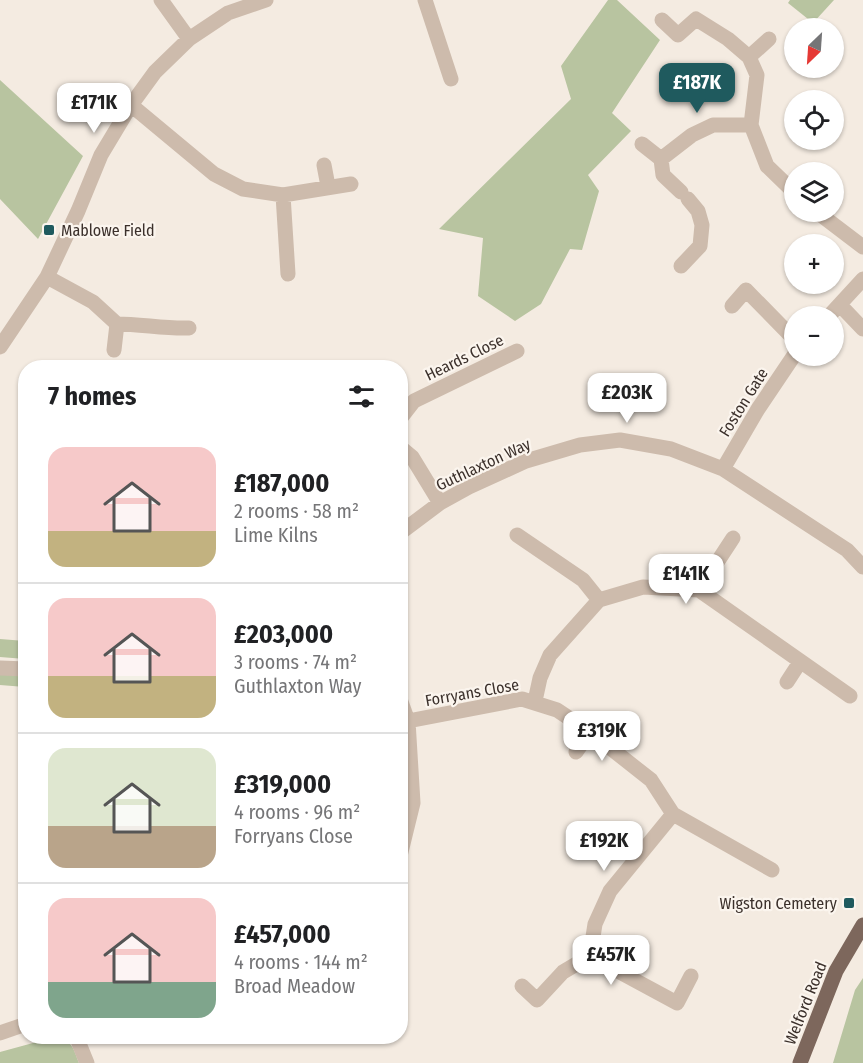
<!DOCTYPE html>
<html lang="en">
<head>
<meta charset="utf-8">
<style>
  body { margin:0; font-family:"Fira Sans Condensed",sans-serif; background:#f6f6f6; color:#202124; height:100vh; display:flex; flex-direction:column; font-size:22px; white-space:nowrap }
  * { box-sizing:border-box; margin:0 }
  p { font-size:20px; color:#757577 }
  .icon { flex:none; width:33px; height:33px; fill:none; stroke:currentColor; stroke-width:2; stroke-linecap:round; stroke-linejoin:round }
  .map { position:relative; flex:1; overflow:hidden }
  .side { position:absolute; left:18px; top:360px; width:390px; height:684px; display:flex; flex-direction:column; background:#fff; border-radius:24px; box-shadow:0 2px 4px #0004 }
  .side>* { flex:none }
  .needle { width:39px; rotate:205deg }
  .controls { position:absolute; left:784px; top:18px; display:grid; gap:12px }
  .controls a { display:grid; place-items:center; width:60px; height:60px; border-radius:50%; background:#fff; box-shadow:0 2px 4px #0004; font-size:30px }
  .price { position:absolute; translate:-50% -51px; padding:0 14px; border-radius:12px; background:#fff; color:#222; font-size:20px; line-height:39px; filter:drop-shadow(0 2px 3px #0008) }
  .price::after { content:''; position:absolute; left:50%; top:36px; width:18px; height:14px; margin-left:-9px; background:inherit; clip-path:polygon(0 0,100% 0,50% 100%) }
  .price.selected { background:#1f5a5e; color:#fff }
  ul { padding:0; list-style:none }
  li { display:flex; align-items:center; gap:18px; height:150px; padding:0 30px }
  li+li { border-top:2px solid #e0e0e0 }
  li span { display:grid; place-items:center; flex:none; width:168px; height:120px; border-radius:18px; color:#555 }
  li>.icon { margin-inline-start:auto }
  span .icon { width:72px; height:72px; fill:#fffc; stroke-width:1 }
  li b { font-size:26px }
  h2 { display:flex; justify-content:space-between; align-items:center; height:72px; padding:0 30px; font-size:26px }
  .map>svg:first-child { display:block }
  .green { fill:#b8c4a0 }
  .lines { fill:none; stroke-linecap:round; stroke-linejoin:round }
  .minor { stroke:#cdbbac; stroke-width:15 }
  .major { stroke:#7d675c; stroke-width:15 }
  .poi-dot { fill:#1f5a5e; stroke:#fbf5ee; stroke-width:2 }
  .labels { text-anchor:middle; stroke-width:4.5; stroke-linejoin:round; paint-order:stroke }
  .poi-label { font-size:16px; fill:#3b302b; stroke:#fbf5ee; text-anchor:start }
  .street-label { font-size:16px; fill:#3b302b; stroke:#fbf5ee }
</style>
</head>
<body>
<div class="map">
<svg width="863" height="1063" viewBox="0 0 863 1063">
  <rect width="100%" height="100%" fill="#f4ebe1"/>
  <!-- green -->
  <path class="green" d="M608,0H617L660,40L612,113L631,131L588,175L599,191L582,250L570,249L541,304L515,321L478,296L483,238L439,229L571,99L561,66Z
    M790,0H834L813,23L788,3Z
    M0,80L83,156L38,239L0,199Z
    M0,639L25,641V659L0,657Z
    M0,669L25,670V687L0,685Z
    M863,978V1063H833L855,990Z
    M55,1037C71,1037 74,1050 79,1063H0V1052Z"/>
  <g class="lines">
    <!-- minor -->
    <path class="minor" d="M161,0L189,39
      M425,0L451,79
      M662,20L678,35L696,19L728,39L749,57L757,75L751,125L767,166L795,193
      M749,57L769,39
      M131,105L214,174L243,189L283,195L351,184
      M642,144L661,159L692,135L713,125H751
      M661,159L663,175L681,192
      M324,165L328,186
      M283,195L288,274
      M817,212L863,247
      M681,266L700,246L702,225L698,211L688,199
      M47,277L93,302L117,324C141,324 165,329 189,328
      M840,305L863,329
      M732,306L746,290L795,340
      M829,316L863,279
      M0,347L47,277L78,211L101,155L131,105L155,72L189,39L228,13L266,0
      M114,350L117,324
      M400,419L414,401L517,351
      M400,447L412,457L440,503
      M723,469L758,409L795,354
      M400,533L440,503L469,487L526,461L580,445L620,440L671,449L723,469L847,550L863,567
      M517,535L583,580L599,600
      M699,590L733,538
      M0,668L26,669
      M787,682L800,662
      M400,699L408,721L413,803L400,856
      M535,701L540,678L550,655L599,600L643,587L699,590L850,696
      M408,721L522,699L557,710L590,732L651,780L673,814L772,870
      M576,752L590,732
      M590,956L595,924L610,891L673,814
      M522,986L537,1000L563,972L590,956L677,1003L691,976
      M0,1033L26,1024
      M76,1036L87,1063"/>
    <!-- major -->
    <path class="major" d="M800,1063L836,971L863,925"/>
  </g>
  <!-- markers -->
  <g class="poi-dot">
    <rect x="43" y="224" width="12" height="12" rx="3"/>
    <rect x="843" y="897" width="12" height="12" rx="3"/>
  </g>
  <g class="labels">
    <!-- poi labels -->
    <g class="poi-label">
      <text x="61" y="236">Mablowe Field</text>
      <text x="837" y="909" text-anchor="end">Wigston Cemetery</text>
    </g>
    <!-- street labels -->
    <g class="street-label">
      <text transform="translate(464 357) rotate(-26)" y="6">Heards Close</text>
      <text transform="translate(743 402) rotate(-58)" y="6">Foston Gate</text>
      <text transform="translate(483 464) rotate(-25)" y="6">Guthlaxton Way</text>
      <text transform="translate(472 692) rotate(-10)" y="6">Forryans Close</text>
      <text transform="translate(805 1003) rotate(-68)" y="6">Welford Road</text>
    </g>
  </g>
</svg>
<div class="controls">
<a><svg class="needle" viewBox="-14 -14 28 28"><path d="M0-13l5 13h-10z" fill="#e53935"/><path d="M0 13l5-13h-10z" fill="#757577"/></svg></a>
<a><svg class="icon" aria-label="locate" viewBox="0 0 24 24"><circle cx="12" cy="12" r="6"/><path d="M12 2v4M12 18v4M2 12h4M18 12h4"/></svg></a>
<a><svg class="icon" aria-label="layers" viewBox="0 0 24 24"><path d="M12 4l9 5-9 5-9-5zM3 14l9 5 9-5"/></svg></a>
<a>+</a>
<a>−</a>
</div>
<b class="price selected" style="left:697px;top:114px">£187K</b>
<b class="price" style="left:94px;top:134px">£171K</b>
<b class="price" style="left:627px;top:424px">£203K</b>
<b class="price" style="left:686px;top:605px">£141K</b>
<b class="price" style="left:602px;top:762px">£319K</b>
<b class="price" style="left:604px;top:872px">£192K</b>
<b class="price" style="left:611px;top:986px">£457K</b>
<section class="side">
<h2>7 homes<svg class="icon" aria-label="filters" viewBox="0 0 24 24"><path d="M4 7h16M4 17h16"/><circle cx="9" cy="7" r="2"/><circle cx="15" cy="17" r="2"/></svg></h2>
<ul>
<li><span style="background:linear-gradient(#f6c9c9 70%,#c2b280 0)"><svg class="icon" aria-label="home" viewBox="0 0 24 24"><path d="M3 11l9-7 9 7M6 9v11h12V9"/></svg></span><div><b>£187,000</b><p>2 rooms · 58 m²</p><p>Lime Kilns</p></div></li>
<li><span style="background:linear-gradient(#f6c9c9 65%,#c2b280 0)"><svg class="icon" aria-label="home" viewBox="0 0 24 24"><path d="M3 11l9-7 9 7M6 9v11h12V9"/></svg></span><div><b>£203,000</b><p>3 rooms · 74 m²</p><p>Guthlaxton Way</p></div></li>
<li><span style="background:linear-gradient(#dfe7d0 65%,#b9a48a 0)"><svg class="icon" aria-label="home" viewBox="0 0 24 24"><path d="M3 11l9-7 9 7M6 9v11h12V9"/></svg></span><div><b>£319,000</b><p>4 rooms · 96 m²</p><p>Forryans Close</p></div></li>
<li><span style="background:linear-gradient(#f6c9c9 70%,#7fa58c 0)"><svg class="icon" aria-label="home" viewBox="0 0 24 24"><path d="M3 11l9-7 9 7M6 9v11h12V9"/></svg></span><div><b>£457,000</b><p>4 rooms · 144 m²</p><p>Broad Meadow</p></div></li>
</ul>
</section>
</div>
</body>
</html>
